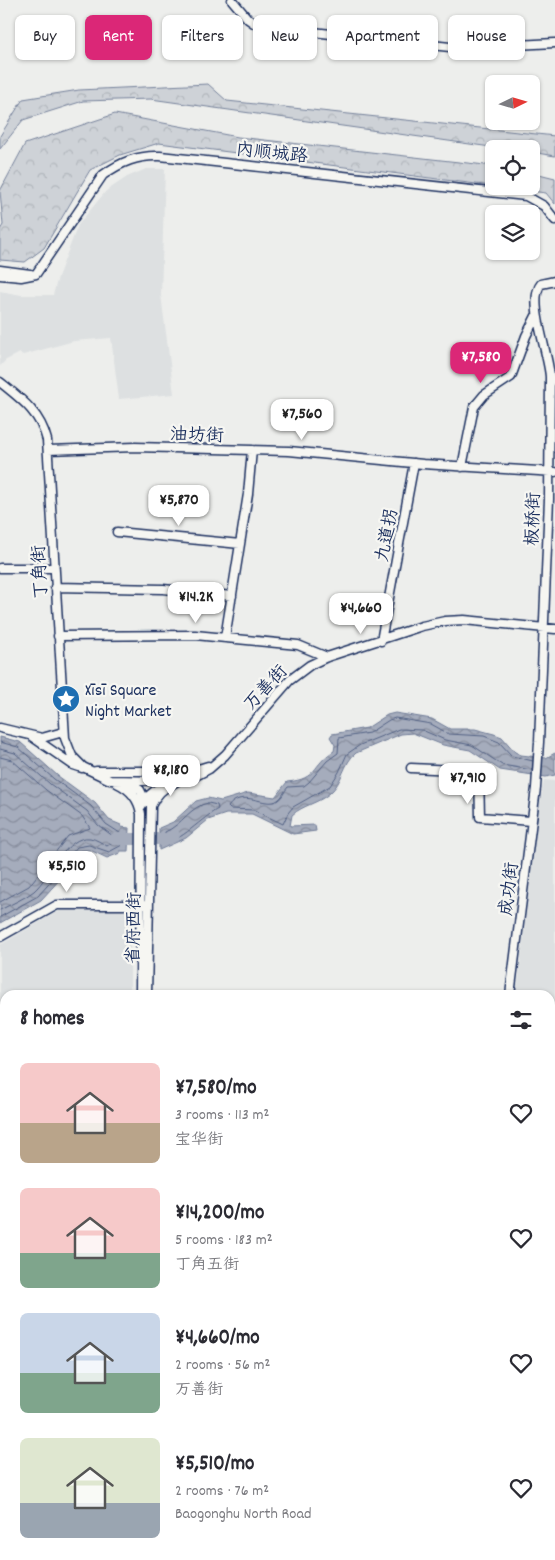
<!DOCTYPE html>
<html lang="en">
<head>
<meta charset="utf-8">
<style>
  body { margin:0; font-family:Dekko,"LXGW WenKai TC",sans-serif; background:#f7f7f7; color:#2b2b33; height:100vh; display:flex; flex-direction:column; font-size:19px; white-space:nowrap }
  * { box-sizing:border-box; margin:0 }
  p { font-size:16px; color:#7c7c81 }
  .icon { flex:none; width:28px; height:28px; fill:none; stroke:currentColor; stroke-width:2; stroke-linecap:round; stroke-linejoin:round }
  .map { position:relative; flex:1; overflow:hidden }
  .details { position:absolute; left:0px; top:990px; width:555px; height:570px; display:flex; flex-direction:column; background:#fff; border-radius:15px 15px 0 0; box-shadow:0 1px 4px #0004 }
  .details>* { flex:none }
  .guide { position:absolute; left:15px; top:15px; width:525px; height:45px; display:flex; gap:10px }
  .needle { width:32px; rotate:85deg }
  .fabs { position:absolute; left:485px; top:75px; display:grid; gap:10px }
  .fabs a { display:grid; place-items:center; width:55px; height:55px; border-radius:8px; background:#fff; box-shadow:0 1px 4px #0004; font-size:25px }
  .price { position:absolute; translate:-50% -42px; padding:0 11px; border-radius:10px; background:#fff; color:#222; font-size:16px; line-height:32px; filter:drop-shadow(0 1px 2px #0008) }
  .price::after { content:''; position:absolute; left:50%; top:30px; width:15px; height:11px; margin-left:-8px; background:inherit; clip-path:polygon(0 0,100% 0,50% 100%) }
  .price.selected { background:#db2777; color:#fff }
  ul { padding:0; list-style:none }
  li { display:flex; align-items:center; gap:15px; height:125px; padding:0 20px }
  li span { display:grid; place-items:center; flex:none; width:140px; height:100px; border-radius:8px; color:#555 }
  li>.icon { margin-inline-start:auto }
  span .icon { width:60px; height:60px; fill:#fffc; stroke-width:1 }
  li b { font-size:21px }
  h2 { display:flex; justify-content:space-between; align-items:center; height:60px; padding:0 20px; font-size:21px }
  .tag { padding:0 18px; border-radius:8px; background:#fff; box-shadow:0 1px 4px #0004; font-size:18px; line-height:45px }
  .tag.selected { background:#db2777; color:#fff }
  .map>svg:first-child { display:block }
  .built { fill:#dde0e1 }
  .forest { fill:url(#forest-crowns); stroke:#74809a }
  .water { fill:url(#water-waves); stroke:#6e7a96 }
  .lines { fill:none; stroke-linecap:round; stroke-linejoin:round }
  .shore { stroke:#526184; stroke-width:1 }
  .river { stroke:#a5acbc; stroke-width:12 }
  .minor-casing { stroke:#1b2f5e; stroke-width:11 }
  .major-casing { stroke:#1b2f5e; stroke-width:14 }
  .minor { stroke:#f6f6f2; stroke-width:8 }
  .major { stroke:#f6f6f2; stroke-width:10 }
  .labels { text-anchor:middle; stroke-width:4.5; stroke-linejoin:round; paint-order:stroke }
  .street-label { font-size:18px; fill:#1b2f5e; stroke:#f6f6f2 }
  .poi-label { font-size:18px; fill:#1b2f5e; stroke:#f6f6f2; text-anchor:start }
</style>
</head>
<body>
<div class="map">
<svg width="555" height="1560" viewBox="0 0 555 1560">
  <defs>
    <pattern id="forest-crowns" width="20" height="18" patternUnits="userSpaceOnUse" patternTransform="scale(1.25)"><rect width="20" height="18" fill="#ced2d7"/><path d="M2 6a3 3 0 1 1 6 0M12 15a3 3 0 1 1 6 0" fill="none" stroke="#b0b5bb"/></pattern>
    <pattern id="water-waves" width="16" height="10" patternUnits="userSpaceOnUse" patternTransform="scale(1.25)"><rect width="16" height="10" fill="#a5acbc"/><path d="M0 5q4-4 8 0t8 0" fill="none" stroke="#868c9c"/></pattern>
  </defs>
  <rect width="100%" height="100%" fill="#edeeec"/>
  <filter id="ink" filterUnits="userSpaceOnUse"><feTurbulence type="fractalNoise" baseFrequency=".02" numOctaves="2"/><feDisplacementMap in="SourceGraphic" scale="10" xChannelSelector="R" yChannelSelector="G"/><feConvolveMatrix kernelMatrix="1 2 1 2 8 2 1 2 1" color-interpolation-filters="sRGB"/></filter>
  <g filter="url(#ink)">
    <!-- built -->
    <path class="built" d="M146,169H165L161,295L174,394L119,399L111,338L74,341L23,355L20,353L6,360L0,366V291L21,295H53L58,277L78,225L106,191L127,177Z
      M544,780L555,781V1178H550V995H514L515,983H518L537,819Z
      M62,909H121L126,912L130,916V995H5V1066H0V945Z
      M0,1074H5V1165L0,1164Z
      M550,1219H555V1368L550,1367Z"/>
    <!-- forest -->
    <path class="forest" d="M208,84L227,101L555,136V156L531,152V149H505L151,99L83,101L23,120L0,149V136L23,99L79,90Z
      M115,114L238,137L494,166V186H531V172L555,178V204L546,193L159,143L120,155L90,170L44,248L25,262L0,260V230L3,225L0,191L25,144Z"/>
    <!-- water -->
    <path class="water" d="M395,713L432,719L450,729H475L494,734L502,737L515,752L521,755L546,758L555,753V775L546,777L500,770L470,750L443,745L413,733L401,734L356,753C343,763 343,782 330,793C319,803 303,805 292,815L290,826L315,825L316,831L293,834L252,814H226L208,820L186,838L159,850V828L173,822L196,801L208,798L221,801L248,793L275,797L287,782C319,779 311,765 334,751L335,745L330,737L332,734L367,728L387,715Z
      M0,737L20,742L58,776L95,803L109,820L121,825V827L129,828L128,851H120V853L107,858L90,850L80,851L62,874L63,876L41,900L0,923Z"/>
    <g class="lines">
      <!-- shore -->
      <path class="shore" d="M0,742L18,747L54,779L91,806L106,824L123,835L122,845L109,852L89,845L77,847L58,870L56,876L38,896L0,917
        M0,749L15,753L50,784L87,811L98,825L117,839L107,846C102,843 96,839 90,838C66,835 50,877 34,891C24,899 11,904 0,910
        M0,757L12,760L46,790L82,816L90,828L68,836L29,886L0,902
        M532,770L502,765L472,745L445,740L422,730L399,729L360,745L347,754L339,772L330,786L293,807L288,813L283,824L254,810L230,809L228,807C242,787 266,809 278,800C283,797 284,791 288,787L304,786L309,782L327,761L338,753L339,738L369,733L389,720L395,718L431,724L449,734L484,736L499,742L512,756L533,761
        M208,803L217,805L218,809C204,816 178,844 165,842V832C182,825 190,806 208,803Z"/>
      <!-- river -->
      <path class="river" d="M115,839H169L174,835"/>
      <defs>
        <path id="minor" d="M232,0L248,19L258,26L459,48L555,43
          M0,270L30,274
          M0,275L21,277L36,274L103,175C121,162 138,155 160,156L526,196L544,206L555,220
          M0,382C21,399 40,412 47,440L65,738L72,756L83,767L110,780L164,781L194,777L209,769L225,755L290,680L310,665L327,657L422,626L445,621L464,620L555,629
          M48,450L135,447L289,451L423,464L555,472
          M462,467L474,407L484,395L511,377L526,336L536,316
          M117,532L240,544
          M0,568H54
          M55,587L163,589L232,596
          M58,636L195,635L298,645L327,657
          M225,638L248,494L252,450
          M381,641L414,463
          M0,728L42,738L63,732
          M31,736L73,765L82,768
          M411,768L477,771L479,773L480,817L531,821
          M96,771H192L208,766
          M127,782L140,790L146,802
          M117,783C130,789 139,799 141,814L140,995
          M140,808L147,797L163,784
          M0,937L57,905H144
          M147,995L151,806C156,794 164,787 176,782
          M510,995L536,788L539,742L549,499L550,377C549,355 527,300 541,284L555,281
          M0,1069L5,1070
          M0,1403L5,1412
          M550,1444L555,1443
          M0,1446L5,1445
          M8,1560V1555
          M99,1560V1555
          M108,1560V1555
          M476,1560V1555"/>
        <path id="major" d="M0,1180L5,1182
          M0,1191L5,1192
          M550,1198L555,1197
          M550,1206H555"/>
      </defs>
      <!-- minor casing -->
      <use href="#minor" class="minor-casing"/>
      <!-- major casing -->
      <use href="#major" class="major-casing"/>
      <!-- minor -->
      <use href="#minor" class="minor"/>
      <!-- major -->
      <use href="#major" class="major"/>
    </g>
  </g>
  <!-- icons -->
  <defs>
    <symbol id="sight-disc" viewBox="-11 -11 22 22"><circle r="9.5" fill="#1f6fb2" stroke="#f6f6f2"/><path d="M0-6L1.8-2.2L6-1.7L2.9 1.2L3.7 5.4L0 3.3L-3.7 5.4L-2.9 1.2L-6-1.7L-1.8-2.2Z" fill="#fff"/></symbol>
  </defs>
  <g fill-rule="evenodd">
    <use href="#sight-disc" x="50" y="683" width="32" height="32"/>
  </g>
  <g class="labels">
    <!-- street labels -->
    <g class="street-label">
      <text transform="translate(272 152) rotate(6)" y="6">内顺城路</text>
      <text transform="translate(197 434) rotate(2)" y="6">油坊街</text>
      <text transform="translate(532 519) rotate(-88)" y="6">板桥街</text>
      <text transform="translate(386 535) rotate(-79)" y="6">九道拐</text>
      <text transform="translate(39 572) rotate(-93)" y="6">丁角街</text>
      <text transform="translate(265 687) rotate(-47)" y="6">万善街</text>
      <text transform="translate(508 889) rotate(-83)" y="6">成功街</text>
      <text transform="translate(133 928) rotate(-89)" y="6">省府西街</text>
    </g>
    <!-- poi labels -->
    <g class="poi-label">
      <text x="85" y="695">Xīsī Square<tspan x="85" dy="21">Night Market</tspan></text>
    </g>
  </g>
</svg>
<div class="fabs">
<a><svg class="needle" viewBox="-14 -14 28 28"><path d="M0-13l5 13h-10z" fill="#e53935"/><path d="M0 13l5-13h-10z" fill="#7c7c81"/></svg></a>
<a><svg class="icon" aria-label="locate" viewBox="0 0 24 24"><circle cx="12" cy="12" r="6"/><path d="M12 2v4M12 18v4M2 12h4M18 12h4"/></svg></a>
<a><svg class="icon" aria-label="layers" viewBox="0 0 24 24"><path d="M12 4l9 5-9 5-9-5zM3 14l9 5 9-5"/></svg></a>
</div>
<b class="price selected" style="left:481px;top:384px">¥7,580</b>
<b class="price" style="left:302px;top:441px">¥7,560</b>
<b class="price" style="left:179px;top:527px">¥5,870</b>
<b class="price" style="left:196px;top:624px">¥14.2K</b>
<b class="price" style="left:361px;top:635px">¥4,660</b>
<b class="price" style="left:171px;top:797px">¥8,180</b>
<b class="price" style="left:468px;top:805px">¥7,910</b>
<b class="price" style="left:67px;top:893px">¥5,510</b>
<div class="guide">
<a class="tag">Buy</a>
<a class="tag selected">Rent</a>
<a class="tag">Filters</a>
<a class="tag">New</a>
<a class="tag">Apartment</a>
<a class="tag">House</a>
</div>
<section class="details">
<h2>8 homes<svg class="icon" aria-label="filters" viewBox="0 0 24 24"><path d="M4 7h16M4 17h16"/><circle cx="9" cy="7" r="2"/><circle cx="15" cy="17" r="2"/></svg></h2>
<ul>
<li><span style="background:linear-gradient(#f6c9c9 60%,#b9a48a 0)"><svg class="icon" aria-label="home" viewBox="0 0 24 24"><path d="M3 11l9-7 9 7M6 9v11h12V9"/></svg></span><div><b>¥7,580/mo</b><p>3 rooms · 113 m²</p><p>宝华街</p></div><svg class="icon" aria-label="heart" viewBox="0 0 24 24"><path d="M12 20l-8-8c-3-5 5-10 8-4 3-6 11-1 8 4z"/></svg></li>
<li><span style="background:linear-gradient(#f6c9c9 65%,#7fa58c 0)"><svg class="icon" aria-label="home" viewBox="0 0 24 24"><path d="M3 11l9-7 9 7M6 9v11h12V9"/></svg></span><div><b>¥14,200/mo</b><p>5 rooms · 183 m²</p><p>丁角五街</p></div><svg class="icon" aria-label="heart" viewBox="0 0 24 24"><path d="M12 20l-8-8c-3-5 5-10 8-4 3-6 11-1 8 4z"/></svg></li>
<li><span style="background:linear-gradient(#c9d6e8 60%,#7fa58c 0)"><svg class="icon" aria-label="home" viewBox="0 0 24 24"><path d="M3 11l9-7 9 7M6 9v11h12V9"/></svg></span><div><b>¥4,660/mo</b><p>2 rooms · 56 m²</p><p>万善街</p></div><svg class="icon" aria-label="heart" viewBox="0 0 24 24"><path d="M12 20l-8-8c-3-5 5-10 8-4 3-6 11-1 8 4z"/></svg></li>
<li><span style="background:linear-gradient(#dfe7d0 65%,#9aa5b1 0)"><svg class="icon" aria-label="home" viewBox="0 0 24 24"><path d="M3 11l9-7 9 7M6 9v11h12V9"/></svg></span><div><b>¥5,510/mo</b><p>2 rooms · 76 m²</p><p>Baogonghu North Road</p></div><svg class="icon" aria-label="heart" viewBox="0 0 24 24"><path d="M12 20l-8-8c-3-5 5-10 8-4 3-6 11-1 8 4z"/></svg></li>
</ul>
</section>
</div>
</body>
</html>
